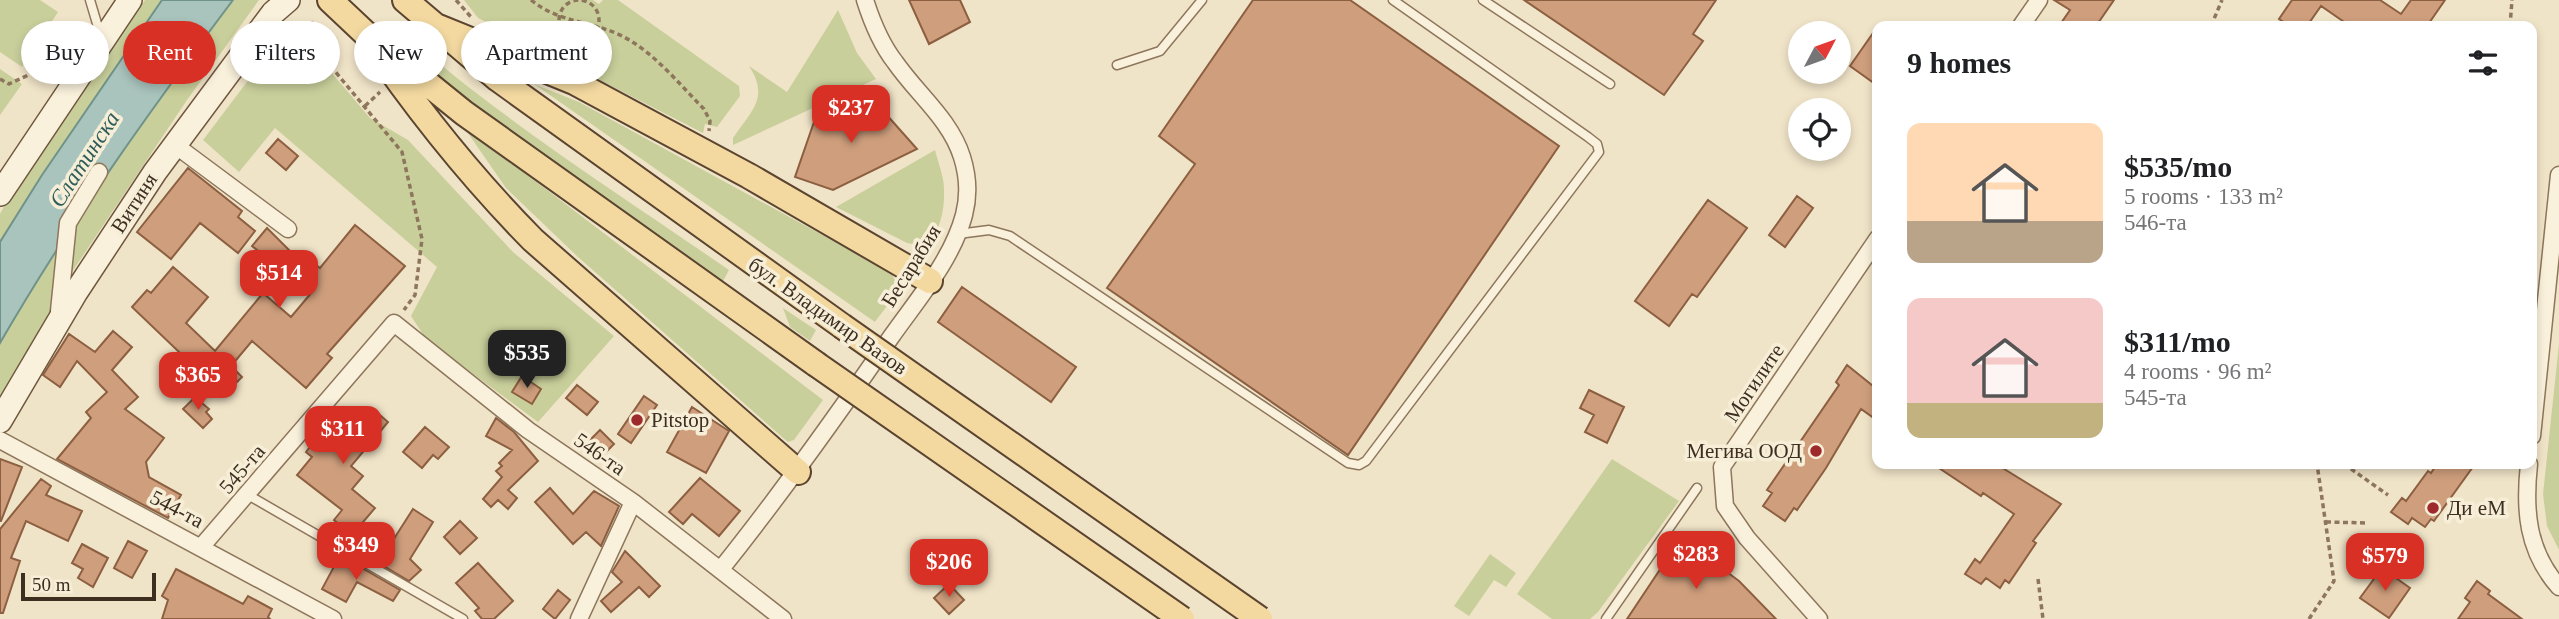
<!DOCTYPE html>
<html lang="en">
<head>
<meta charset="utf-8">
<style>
  body { margin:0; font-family:Georgia,serif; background:#f2f2f2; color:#202124; height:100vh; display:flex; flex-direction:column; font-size:26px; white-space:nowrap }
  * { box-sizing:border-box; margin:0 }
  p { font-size:23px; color:#757577 }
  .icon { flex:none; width:38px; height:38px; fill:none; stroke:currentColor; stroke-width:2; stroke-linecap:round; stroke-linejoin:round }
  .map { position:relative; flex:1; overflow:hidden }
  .sheet { position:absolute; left:1872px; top:21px; width:665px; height:448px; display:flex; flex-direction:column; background:#fff; border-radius:14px; box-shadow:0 4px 10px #0003 }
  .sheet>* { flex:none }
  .hud { position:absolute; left:21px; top:21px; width:665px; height:63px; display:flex; gap:14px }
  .needle { width:46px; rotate:49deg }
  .fabs { position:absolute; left:1788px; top:21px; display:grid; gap:14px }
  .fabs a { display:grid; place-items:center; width:63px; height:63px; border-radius:50%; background:#fff; box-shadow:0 4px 10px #0003; font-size:35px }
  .scale { position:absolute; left:21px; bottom:18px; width:135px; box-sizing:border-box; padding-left:7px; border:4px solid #3d2e20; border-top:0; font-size:19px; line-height:24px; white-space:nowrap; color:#3d2e20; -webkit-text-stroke:5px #f7eed8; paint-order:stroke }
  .price { position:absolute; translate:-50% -60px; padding:0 16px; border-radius:14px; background:#d93025; color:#fff; font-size:23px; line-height:46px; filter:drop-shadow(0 2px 4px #0008) }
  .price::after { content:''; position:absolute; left:50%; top:42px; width:21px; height:16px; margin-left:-10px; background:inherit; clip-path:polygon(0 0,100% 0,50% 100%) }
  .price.active { background:#222; color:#fff }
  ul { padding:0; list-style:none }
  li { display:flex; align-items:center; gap:21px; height:175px; padding:0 35px }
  li span { display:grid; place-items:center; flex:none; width:196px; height:140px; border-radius:14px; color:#555 }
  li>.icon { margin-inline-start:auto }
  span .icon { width:84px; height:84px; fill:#fffc; stroke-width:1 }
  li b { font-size:30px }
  h2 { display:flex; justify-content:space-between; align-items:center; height:84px; padding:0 35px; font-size:30px }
  .pill { padding:0 24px; border-radius:32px; background:#fff; box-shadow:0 4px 10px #0003; font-size:24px; line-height:63px }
  .pill.active { background:#d93025; color:#fff }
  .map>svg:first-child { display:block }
  .green { fill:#c9cf9b }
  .water { fill:#a9c4bc; stroke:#6f938a; stroke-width:2 }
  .building { fill:#cf9f7d; stroke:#8d5f41; stroke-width:2 }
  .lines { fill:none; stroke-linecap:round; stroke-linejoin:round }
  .lane-casing { stroke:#8d765c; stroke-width:11 }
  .street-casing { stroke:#8d765c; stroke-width:19 }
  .secondary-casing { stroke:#6f573f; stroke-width:26 }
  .primary-casing { stroke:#5b4430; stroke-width:28 }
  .path { stroke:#8d765c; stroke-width:3.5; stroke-dasharray:5 3.5; stroke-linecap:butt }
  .lane { stroke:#faf1dc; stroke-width:8 }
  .street { stroke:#faf1dc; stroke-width:16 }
  .secondary { stroke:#faf1dc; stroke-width:23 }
  .primary { stroke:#f3d9a0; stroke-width:24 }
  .primary-bridge-casing { stroke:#5b4430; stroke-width:28; stroke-linecap:butt }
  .primary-bridge { stroke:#f3d9a0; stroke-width:24 }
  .poi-dot { fill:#9e2a2b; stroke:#f7eed8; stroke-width:2.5 }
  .labels { text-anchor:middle; stroke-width:7; stroke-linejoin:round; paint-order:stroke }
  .street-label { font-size:21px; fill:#3d2e20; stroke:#f7eed8 }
  .poi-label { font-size:21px; fill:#3d2e20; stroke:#f7eed8; text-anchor:start }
  .water-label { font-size:23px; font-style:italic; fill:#2f5d5a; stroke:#f7eed8 }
</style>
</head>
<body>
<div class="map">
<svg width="2559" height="619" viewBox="0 0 2559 619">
  <rect width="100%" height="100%" fill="#f0e4c8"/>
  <!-- green -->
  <path class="green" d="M0,0H40L58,12L22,67L0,52Z
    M145,0H162L42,175L0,242V214L9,197Z
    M233,0H259L187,100L70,275L71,224L128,140Z
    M464,0H593L599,4L603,0H618L739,86L740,96L717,127L705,124L703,133L478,18Z
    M838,10L857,53L876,79L733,145V138C751,111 770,98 749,66L787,92Z
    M392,23C495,116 615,191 729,270L722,283L432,75L384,32Z
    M281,37L303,39L370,118L408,140L513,252L614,336L538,422L426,339L411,316L437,267L275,128L239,172L203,140Z
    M0,69L22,84L0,115Z
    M534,84L579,102L890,272C905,289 885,307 875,322Z
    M463,126L823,400L794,440L788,442L782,437L578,257L506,188Z
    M935,150C938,162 944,177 944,189C945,214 938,251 907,243L836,207Z
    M58,243L52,307L0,398V343Z
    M783,308L816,330L810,341L790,327Z
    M2559,344V550L2547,526L2543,494Z
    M1612,459L1679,501L1598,612L1590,619H1552L1517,594Z
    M1490,554L1516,573L1506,587L1494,580L1469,616L1454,606Z"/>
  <!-- water -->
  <path class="water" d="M162,0H233C149,112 70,222 0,343V242L42,175Z"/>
  <!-- building -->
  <path class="building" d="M909,0H960L970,22L929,44Z
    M1253,0H1350L1559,146L1348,455L1107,288L1195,164L1159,136Z
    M1524,0H1716L1693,34L1703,41L1664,95Z
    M2054,0H2114L2096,26H2059L2070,10Z
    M2292,0H2380L2401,14L2411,0H2445L2427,26H2350L2321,6L2307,26H2290L2279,19Z
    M1878,26V86L1850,66Z
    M869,95L917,149L833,190L795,177L814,122Z
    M278,139L298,156L286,170L266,153Z
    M188,168L242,211L238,217L255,231L238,253L200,223L171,259L137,232Z
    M1797,196L1813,208L1785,247L1769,235Z
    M1708,200L1747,228L1697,297L1692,294L1669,326L1635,301Z
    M355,225L405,266L327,354L332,358L306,388L252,341L231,366L242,377L224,395L132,307L147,290L151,293L173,267L208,297L186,323L215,351L263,293L291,317L312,292L283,267L279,273L267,263L270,260L252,246L267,228L299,260L303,255L320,268Z
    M962,287L1076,367L1051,402L938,322Z
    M113,331L132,347L112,370L138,397L125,409L164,438L146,462L149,477L181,495L168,518L57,459L91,418L86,412L107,392L77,361L60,387L43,375L69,334L95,352Z
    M1847,365L1878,390V421L1861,409L1826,468L1797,510L1794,508L1785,521L1763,506L1772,493L1767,490L1839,385L1836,382Z
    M522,376L541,389L532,404L512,392Z
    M577,385L598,402L587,415L566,398Z
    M1589,390L1624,407L1607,443L1585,432L1594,415L1580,408Z
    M644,396L657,405L631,443L618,434Z
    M195,397L209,409L206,412L212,419L203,428L183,409Z
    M692,407L729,431L706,473L667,452Z
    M356,409L367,417L373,409L388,422L351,466L363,476L352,489L375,508L352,535L334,520L342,510L297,475L312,457L306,452L315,440L319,443L341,418L345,422Z
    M496,418L514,432L538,461L508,490L517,498L508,509L498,500L491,507L483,499L502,477L496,471L502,466L499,463L512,450L486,436Z
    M425,427L449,447L438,459L433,455L422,468L403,452Z
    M600,430L614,444L602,456L588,442Z
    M0,459L22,467L1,521H0Z
    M1933,464H1996L2061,504L2033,541L2036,543L2009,583L2005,580L2000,588L1986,578L1981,584L1965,574L1975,559L1980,563L2014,514L1983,493L1981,496Z
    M2437,464H2475L2434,521L2431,519L2425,527L2412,518L2408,524L2391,512L2402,498L2406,501L2428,471L2431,473Z
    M700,478L740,511L719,536L692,514L683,524L669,512Z
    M41,479L51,486L46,495L82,511L68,541L26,521L11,558L20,561L3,613H0V529Z
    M550,488L573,514L594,491L619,506L601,546L586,532L573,544L535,502Z
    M413,509L433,522L410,559L421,570L409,581L362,553L373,536L388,548Z
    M460,521L477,538L460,554L444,537Z
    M1681,538L1739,581L1776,619H1627Z
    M128,541L147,551L132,578L114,568Z
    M82,544L108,558L93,587L78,578L83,569L72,563Z
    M625,551L660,586L649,597L639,587L611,612L601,601L622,582L612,572Z
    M337,561L352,569L355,564L400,590L393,601L357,582L346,602L322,589Z
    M478,563L513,601L494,619H482L475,611L479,608L456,583Z
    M2382,568L2410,588L2389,618L2360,598Z
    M176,569L243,604L248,596L272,609L268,617L270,619H162L168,600L162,596Z
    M2477,581L2490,591L2488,594L2522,619H2458L2470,602L2465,598Z
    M949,584L964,600L949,614L934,598Z
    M558,590L570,600L555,619L543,609Z"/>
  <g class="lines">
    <defs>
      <path id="lane" d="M90,0L101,37
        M1483,0L1610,84
        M1117,65L1160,51L1202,0
        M958,234L989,230L1010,236L1348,463L1359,465L1366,461L1599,152L1597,144L1588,137L1393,0
        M248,495L463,619
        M1606,619L1697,488"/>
      <path id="street" d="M2021,26L2039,0
        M175,145L288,229
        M59,311L68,223L99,172
        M2532,436L2559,175
        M0,440L333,619
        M2529,464C2524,510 2527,551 2559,587
        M202,546L394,323L528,430L633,502L783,619
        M721,569C781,494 836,417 891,337C917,300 952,260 964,215C969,196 968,176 962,157C950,119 917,94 895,62C881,44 872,22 865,0
        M579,619L633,502
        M1819,619L1747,538L1725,506L1722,467L1878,238"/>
      <path id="secondary" d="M0,194L130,0
        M0,421L76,292L155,172L273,13L288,0"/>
      <path id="primary" d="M330,0L365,33L464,113L816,364
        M405,0L498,79L842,326
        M436,26L574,82L749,176L930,281
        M365,33C415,107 470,176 533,240L798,472"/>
    </defs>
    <!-- lane casing -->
    <use href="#lane" class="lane-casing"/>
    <!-- street casing -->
    <use href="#street" class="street-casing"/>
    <!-- secondary casing -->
    <use href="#secondary" class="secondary-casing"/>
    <!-- primary casing -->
    <use href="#primary" class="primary-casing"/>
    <!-- path -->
    <path class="path" d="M456,0L471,17
      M531,0C559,23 592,21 622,36C654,52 680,85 704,109L710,121L709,131
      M559 20a20 20 0 1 1 40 0a20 20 0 1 1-40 0Z
      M312,21L314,46L402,152L422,239L415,295L404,310
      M2211,26L2222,0
      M2510,26L2512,0
      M0,79L9,84L67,57
      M365,106L380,92
      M2344,464L2388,495
      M2326,522L2367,523
      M2038,579L2043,619
      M2309,619L2334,581L2317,464"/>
    <!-- lane -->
    <use href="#lane" class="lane"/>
    <!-- street -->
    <use href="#street" class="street"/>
    <!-- secondary -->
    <use href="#secondary" class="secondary"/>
    <!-- primary -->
    <use href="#primary" class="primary"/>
    <defs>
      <path id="primary-bridge" d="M842,326L1260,619
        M816,364L1182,619"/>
    </defs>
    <!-- primary-bridge casing -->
    <use href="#primary-bridge" class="primary-bridge-casing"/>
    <!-- primary-bridge -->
    <use href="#primary-bridge" class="primary-bridge"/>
  </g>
  <!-- markers -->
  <g class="poi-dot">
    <circle cx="637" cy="420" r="7"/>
    <circle cx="1816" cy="451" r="7"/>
    <circle cx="2433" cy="508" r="7"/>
  </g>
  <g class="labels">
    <!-- street labels -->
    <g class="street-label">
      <text transform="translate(134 203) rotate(-57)" y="7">Витиня</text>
      <text transform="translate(911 266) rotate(-58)" y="7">Бесарабия</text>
      <text transform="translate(828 316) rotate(35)" y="7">бул. Владимир Вазов</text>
      <text transform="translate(1754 383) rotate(-56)" y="7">Могилите</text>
      <text transform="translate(600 454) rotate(35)" y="7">546-та</text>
      <text transform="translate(242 469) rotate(-49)" y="7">545-та</text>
      <text transform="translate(177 509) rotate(28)" y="7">544-та</text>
    </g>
    <!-- poi labels -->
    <g class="poi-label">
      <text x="651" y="427">Pitstop</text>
      <text x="1802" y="458" text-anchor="end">Мегива ООД</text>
      <text x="2447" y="515">Ди еМ</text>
    </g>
    <!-- water labels -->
    <g class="water-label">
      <text transform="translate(84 159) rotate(-57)" y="8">Слатинска</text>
    </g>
  </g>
</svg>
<div class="fabs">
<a><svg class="needle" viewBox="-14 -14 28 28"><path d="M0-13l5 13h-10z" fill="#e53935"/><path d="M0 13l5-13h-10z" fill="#757577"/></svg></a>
<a><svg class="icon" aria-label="locate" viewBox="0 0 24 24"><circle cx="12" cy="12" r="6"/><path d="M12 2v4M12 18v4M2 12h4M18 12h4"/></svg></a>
</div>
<div class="scale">50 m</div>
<b class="price" style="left:851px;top:145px">$237</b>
<b class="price" style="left:279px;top:310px">$514</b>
<b class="price active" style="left:527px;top:390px">$535</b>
<b class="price" style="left:198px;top:412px">$365</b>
<b class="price" style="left:343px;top:466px">$311</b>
<b class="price" style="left:356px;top:582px">$349</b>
<b class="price" style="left:1696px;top:591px">$283</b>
<b class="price" style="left:2385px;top:593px">$579</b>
<b class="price" style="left:949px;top:599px">$206</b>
<div class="hud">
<a class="pill">Buy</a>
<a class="pill active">Rent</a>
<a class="pill">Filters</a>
<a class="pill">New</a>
<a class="pill">Apartment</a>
</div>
<section class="sheet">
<h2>9 homes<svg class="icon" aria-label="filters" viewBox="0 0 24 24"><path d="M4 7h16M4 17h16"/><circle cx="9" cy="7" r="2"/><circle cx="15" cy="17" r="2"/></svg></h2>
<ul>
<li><span style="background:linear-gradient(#ffd9b3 70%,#b9a48a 0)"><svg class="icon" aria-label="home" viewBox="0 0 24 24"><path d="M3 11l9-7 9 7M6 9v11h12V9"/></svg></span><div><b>$535/mo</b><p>5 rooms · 133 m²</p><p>546-та</p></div></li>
<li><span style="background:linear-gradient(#f6c9c9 75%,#c2b280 0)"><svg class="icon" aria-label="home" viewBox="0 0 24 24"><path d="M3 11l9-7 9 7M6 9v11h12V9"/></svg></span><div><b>$311/mo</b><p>4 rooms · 96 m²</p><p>545-та</p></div></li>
</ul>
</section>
</div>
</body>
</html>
